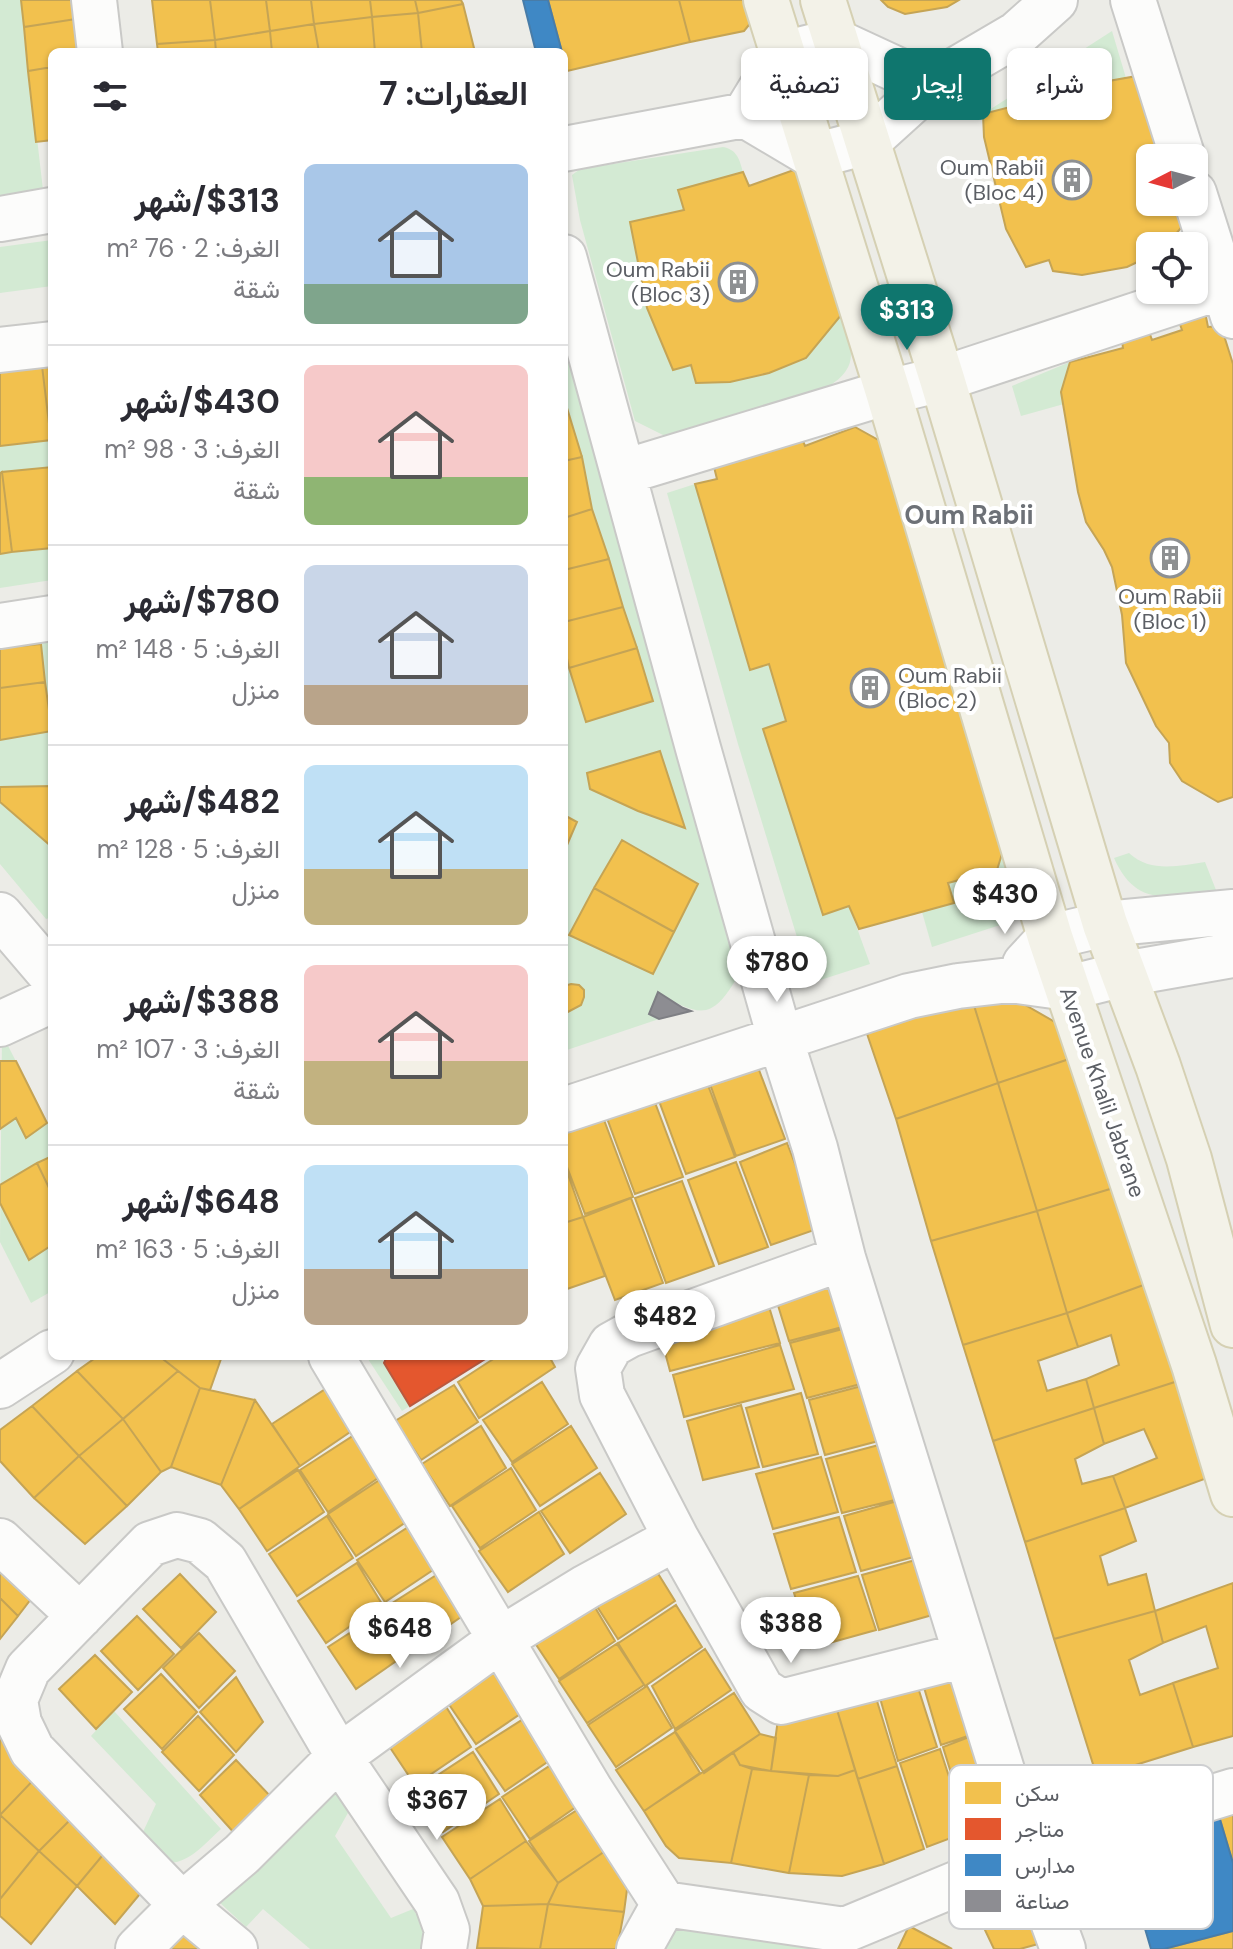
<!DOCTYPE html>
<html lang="ar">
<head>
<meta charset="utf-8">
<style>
  body { margin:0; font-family:"DM Sans",Vazirmatn,sans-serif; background:#f2f2f3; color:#2b2b33; direction:rtl; height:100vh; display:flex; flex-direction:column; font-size:30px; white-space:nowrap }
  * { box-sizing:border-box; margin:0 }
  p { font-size:26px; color:#7c7c81 }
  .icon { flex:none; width:44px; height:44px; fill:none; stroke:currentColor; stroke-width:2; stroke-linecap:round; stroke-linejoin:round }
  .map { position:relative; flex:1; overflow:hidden; direction:ltr }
  .sheet { position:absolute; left:48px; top:48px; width:520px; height:1312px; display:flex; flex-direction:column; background:#fff; border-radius:12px; box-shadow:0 2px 6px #0004; direction:rtl }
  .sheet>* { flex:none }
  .banner { position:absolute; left:592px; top:48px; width:520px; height:72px; direction:rtl; display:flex; gap:16px }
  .needle { width:52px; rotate:264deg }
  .buttons { position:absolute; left:1136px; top:144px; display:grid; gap:16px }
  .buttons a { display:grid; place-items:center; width:72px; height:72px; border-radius:12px; background:#fff; box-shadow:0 2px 6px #0004; font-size:40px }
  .price { position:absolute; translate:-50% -68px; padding:0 18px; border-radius:28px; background:#fff; color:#222; font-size:26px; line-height:52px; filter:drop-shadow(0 2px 4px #0008) }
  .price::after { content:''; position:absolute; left:50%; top:48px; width:24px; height:18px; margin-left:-12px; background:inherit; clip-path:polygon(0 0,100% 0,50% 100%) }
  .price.selected { background:#0f766e; color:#fff }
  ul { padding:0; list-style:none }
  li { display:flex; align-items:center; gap:24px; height:200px; padding:0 40px }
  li+li { border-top:2px solid #e1e1e2 }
  li span { display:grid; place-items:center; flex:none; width:224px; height:160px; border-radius:12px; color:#555 }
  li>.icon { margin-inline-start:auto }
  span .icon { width:96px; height:96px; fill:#fffc; stroke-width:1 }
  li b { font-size:34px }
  h2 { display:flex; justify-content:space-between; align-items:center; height:96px; padding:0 40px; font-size:34px }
  .chip { padding:0 28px; border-radius:12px; background:#fff; box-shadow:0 2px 6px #0004; font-size:28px; line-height:72px }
  .chip.selected { background:#0f766e; color:#fff }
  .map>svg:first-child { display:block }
  .green { fill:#d3ead3 }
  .homes { fill:#f2c14e; stroke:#c5a455; stroke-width:2 }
  .shops { fill:#e4572e; stroke:#bb593e; stroke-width:2 }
  .schools { fill:#3f88c5; stroke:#487ca8; stroke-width:2 }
  .industry { fill:#8d8d92; stroke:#7e7f84; stroke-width:2 }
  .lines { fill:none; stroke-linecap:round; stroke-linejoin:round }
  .minor-casing { stroke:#c9c9c7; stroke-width:48 }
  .major-casing { stroke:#d5d0b3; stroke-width:48 }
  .minor { stroke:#fcfcfb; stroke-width:44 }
  .major { stroke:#f3f2e8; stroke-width:44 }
  .labels { text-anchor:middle; stroke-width:8; stroke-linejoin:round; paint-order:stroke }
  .poi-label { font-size:22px; fill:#5c5f65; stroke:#fff; text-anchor:end }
  .street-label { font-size:22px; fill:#5c5f65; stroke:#fff }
  .quarter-label { font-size:26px; font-weight:bold; fill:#6d7177; stroke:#fff }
  .key { fill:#fff; stroke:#cecfd1; stroke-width:2 }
  .key-label { font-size:22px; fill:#5c5f65 }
</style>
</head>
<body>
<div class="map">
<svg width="1233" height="1949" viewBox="0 0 1233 1949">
  <rect width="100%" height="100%" fill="#ecece7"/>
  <!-- green -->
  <path class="green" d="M0,0H21L43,190L0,197Z
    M1112,31L1126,78L1097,83L1092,69L1036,86L1038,100L983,114Z
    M723,147C737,150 739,158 743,172L679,190L684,210L630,223L647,308L672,369L691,365L697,383L730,382L769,373L806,358L842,314C853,351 861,369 822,390L667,437L635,421L580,220L572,175L580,169Z
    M52,240V286L0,293V247Z
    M564,342L741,971C714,1018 704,1020 659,993L650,1014L659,1019L564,1051Z
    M52,356V580L0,588V362Z
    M1070,362L1061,391L1064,404L1021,416L1012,386Z
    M695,484L749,669L769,664L786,721L763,729L822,914L849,906L870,964L811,983L738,744L667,493Z
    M52,629V917L46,919L0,864V639Z
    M1008,834L1025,912L1019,919L932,947L922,912L953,903L948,883L997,870Z
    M1129,853C1150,873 1179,866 1205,862L1216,890C1170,898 1136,908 1114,858Z
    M2,1034L52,1132V1291L31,1303L0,1242Z
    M366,1356H380L410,1406L402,1411Z
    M114,1711L221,1829C206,1842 191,1862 170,1863L142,1834L156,1804L91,1736Z
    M338,1786L349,1811L335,1836L391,1918L413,1909L424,1925L423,1949H310L263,1909L246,1927L218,1901Z
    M665,1912L829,1949H657Z"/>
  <!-- homes -->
  <path class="homes" d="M21,0H86L89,17L24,27Z
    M152,0H210L215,40L157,44Z
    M210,0H266L270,31L215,40Z
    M266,0H311L314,24L270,31Z
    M311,0H370L372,17L314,24Z
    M370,0H415L418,13L372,17Z
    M415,0H461L463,4L418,13Z
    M548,0H679L690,42L567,71L564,52H562Z
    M679,0H753L757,15L744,31L690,42Z
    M881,0H959L947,7L905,14L888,7Z
    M463,4L475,52H422L418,13Z
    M418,13L422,52H375L372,17Z
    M89,17L93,52H52V67L28,71L24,27Z
    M372,17L375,52H319L314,24Z
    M314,24L319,52H272L270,31Z
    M270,31L272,52H216L215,40Z
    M215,40L216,52H158L157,44Z
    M52,67V140L36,142L28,71Z
    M1093,69L1097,83L1137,76L1164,158H1150V202H1178L1185,223L1166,246H1150V256L1127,267L1082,275L1053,271L1049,260L1026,267L1006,229L984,137L983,114L1038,100L1036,86Z
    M802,167L842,314L806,358L769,373L730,382L696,383L691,365L673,370L647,308L630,222L684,210L678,190L743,172L749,186Z
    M1204,307L1208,327L1221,326L1233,364V797L1218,802L1182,781L1170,763L1169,743L1156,726L1126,663L1122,615L1112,567L1104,550L1086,522L1078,492L1061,392L1070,362L1123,348L1121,333L1147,326L1152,340L1182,330L1177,316Z
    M52,365V440H51L42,366Z
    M42,366L51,440L0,446V370Z
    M564,408H567L582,457L564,461Z
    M855,427L889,446L1008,834L997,870L948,883L954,903L859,929L849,906L823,915L763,729L786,721L769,664L750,670L695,484L717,479L712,459L800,433L805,446Z
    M582,457L592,509L564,518V461Z
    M52,467V548L12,552L2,472Z
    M2,472L12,552L0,554V473Z
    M592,509L609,559L564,570V518Z
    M609,559L623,607L564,622V570Z
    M623,607L637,648L569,668L564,644V622Z
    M41,644L45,682L0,688V648Z
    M637,648L653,701L586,722L569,668Z
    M45,682L52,731L0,740V688Z
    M660,751L685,828L638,811L590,789L587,773Z
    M52,786V847L0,802V787Z
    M564,815L577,822L564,852Z
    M622,840L698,884L674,932L594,888Z
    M594,888L674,932L653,974L569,935Z
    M571,984L579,985L584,990V997L581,1005L564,1014V986Z
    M1008,995L1067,1029L1075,1057L998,1083L972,999Z
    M972,999L998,1083L896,1119L864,1025Z
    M753,1054L785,1139L736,1156L706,1073Z
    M1075,1057L1120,1186L1037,1211L998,1083Z
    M0,1061H16L47,1123L26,1138L16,1118L0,1129Z
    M703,1072L735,1157L686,1174L655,1090Z
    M998,1083L1037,1211L931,1241L896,1119Z
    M651,1092L683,1177L635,1194L604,1110Z
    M601,1112L633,1197L585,1214L564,1159V1126Z
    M787,1143L820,1228L771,1245L740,1162Z
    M52,1156V1194L37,1163Z
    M736,1162L768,1247L719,1264L688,1180Z
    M37,1163L52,1194V1245L29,1260L0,1203V1185Z
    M564,1163L583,1217L564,1223Z
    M682,1181L714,1266L666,1283L635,1198Z
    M1120,1186L1149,1283L1067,1313L1037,1211Z
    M631,1198L663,1283L615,1300L583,1217Z
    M1037,1211L1067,1313L963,1345L931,1241Z
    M583,1217L605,1276L564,1290V1223Z
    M837,1269L854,1324L789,1341L772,1286Z
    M1149,1283L1181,1380L1094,1408L1086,1379L1119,1365L1111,1335L1078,1347L1067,1313Z
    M767,1300L780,1343L670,1371L659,1330Z
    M1067,1313L1078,1347L1038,1361L1047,1391L1086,1379L1094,1408L993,1441L963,1345Z
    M854,1326L872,1381L807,1398L790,1343Z
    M780,1345L794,1389L684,1417L673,1375Z
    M98,1356H159L178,1371L123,1419L77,1371Z
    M159,1356H222L210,1390L200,1388Z
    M498,1356H549L555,1367L479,1418L458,1382Z
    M77,1371L123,1419L79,1456L32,1406Z
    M178,1371L200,1388L171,1467L161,1472L123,1419Z
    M1181,1380L1210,1477L1125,1508L1113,1476L1157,1458L1144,1429L1104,1444L1094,1408Z
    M542,1382L568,1424L512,1462L483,1420Z
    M873,1383L890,1438L825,1455L809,1400Z
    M454,1385L478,1422L421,1460L395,1421Z
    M330,1386L356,1428L300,1466L272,1424Z
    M200,1388L255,1400L221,1485L171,1467Z
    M801,1393L818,1454L763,1467L746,1408Z
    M255,1400L300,1466L239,1509L221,1485Z
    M741,1405L759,1467L703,1480L687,1421Z
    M32,1406L79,1456L34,1498L0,1461V1430Z
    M1094,1408L1104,1444L1075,1459L1082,1484L1113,1476L1125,1508L1025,1542L993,1441Z
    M123,1419L161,1472L127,1506L79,1456Z
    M481,1426L506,1468L450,1506L422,1464Z
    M571,1426L597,1468L540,1506L512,1464Z
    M359,1432L384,1474L328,1512L300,1470Z
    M890,1442L907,1497L842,1513L826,1459Z
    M79,1456L127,1506L85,1544L34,1498Z
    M821,1457L838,1512L773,1529L756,1474Z
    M511,1468L536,1510L480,1548L452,1506Z
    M298,1470L324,1512L267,1551L239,1509Z
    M600,1473L626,1514L570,1553L541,1511Z
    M387,1475L412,1518L356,1556L328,1514Z
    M908,1498L925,1554L861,1571L844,1516Z
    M1125,1508L1136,1541L1100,1556L1108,1585L1146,1574L1155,1611L1054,1639L1025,1542Z
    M539,1512L564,1554L508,1592L479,1551Z
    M327,1516L353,1558L297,1596L269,1554Z
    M839,1517L856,1572L791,1589L774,1534Z
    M416,1522L442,1564L385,1602L357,1560Z
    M0,1555L37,1591L18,1616L0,1598Z
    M926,1557L943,1612L879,1630L862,1575Z
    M649,1559L675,1601L618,1639L591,1597Z
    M357,1563L382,1604L326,1643L298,1601Z
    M446,1569L471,1610L415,1649L386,1607Z
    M180,1574L216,1612L181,1648L143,1609Z
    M858,1576L876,1630L811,1648L794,1593Z
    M1233,1583V1736L1193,1747L1173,1683L1218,1668L1206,1626L1163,1643L1155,1611Z
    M0,1598L18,1616L0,1639Z
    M590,1599L615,1641L559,1679L531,1637Z
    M676,1605L702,1647L645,1686L617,1644Z
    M387,1609L412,1650L356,1689L328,1647Z
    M1155,1611L1163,1643L1129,1660L1140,1695L1173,1683L1193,1747L1097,1777L1054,1639Z
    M137,1616L174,1654L138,1690L101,1651Z
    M199,1633L235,1671L199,1708L163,1668Z
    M618,1643L644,1685L587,1723L559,1681Z
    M705,1649L731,1690L675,1729L652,1686Z
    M95,1655L132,1692L96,1729L59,1689Z
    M958,1662L980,1732L941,1745L920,1674Z
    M507,1664L532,1706L476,1744L448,1703Z
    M161,1674L197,1712L162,1749L124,1709Z
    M914,1675L937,1747L898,1761L876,1684Z
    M236,1677L263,1722L236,1752L200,1712Z
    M647,1686L672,1728L616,1767L588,1725Z
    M873,1688L897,1766L858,1779L835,1703Z
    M734,1693L760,1734L704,1773L675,1731Z
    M835,1703L855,1770L838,1776L771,1771L778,1719Z
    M445,1705L471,1747L415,1785L387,1743Z
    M536,1711L562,1752L505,1791L476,1749Z
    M198,1716L234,1755L199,1791L162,1752Z
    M675,1732L700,1773L644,1811L616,1770Z
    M982,1732L1009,1817L969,1831L943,1747Z
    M6,1734L42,1771L0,1815V1741Z
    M760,1734L776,1738L771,1771L740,1765L733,1752Z
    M940,1749L967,1832L927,1847L900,1763Z
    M473,1752L499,1794L443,1832L415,1790Z
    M733,1752L740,1765L752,1769L731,1863L679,1858L666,1846L644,1811Z
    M560,1759L586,1800L530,1839L502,1797Z
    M236,1760L272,1798L236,1835L200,1795Z
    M897,1766L924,1849L884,1864L858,1779Z
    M752,1769L809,1775L789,1873L731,1863Z
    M855,1770L884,1864L842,1876L789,1873L809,1775L838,1776Z
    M42,1771L80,1810L39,1851L0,1815Z
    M500,1799L526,1841L470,1879L442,1837Z
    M1233,1800V1863L1216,1806Z
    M588,1803L614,1845L558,1883L529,1841Z
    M80,1810L112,1844L77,1886L39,1851Z
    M0,1815L39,1851L0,1899Z
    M526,1841L558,1883L548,1904L483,1906L470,1879Z
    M112,1844L149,1883L115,1924L77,1886Z
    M614,1845L630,1867L624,1912L548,1904L558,1883Z
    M39,1851L77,1886L31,1944L0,1916V1899Z
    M1021,1871L1049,1941L1020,1949H994L967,1892Z
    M548,1904L624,1912L617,1949H540Z
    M548,1904L540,1949L477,1948L483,1906Z
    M180,1914L217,1949H148Z
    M909,1926L952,1949H898Z
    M1233,1931V1949H1164Z"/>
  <!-- shops -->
  <path class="shops" d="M387,1356H490L410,1406L384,1363Z"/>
  <!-- schools -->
  <path class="schools" d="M523,0H548L562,52H536Z
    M1216,1806L1233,1863V1931L1164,1949H1151L1118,1837Z"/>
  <!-- industry -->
  <path class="industry" d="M658,992L683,1008L691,1011L659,1019L649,1014Z"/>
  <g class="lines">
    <defs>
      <path id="minor" d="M94,0L100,52
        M1133,0L1183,158
        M745,115L782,54L835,41L930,85
        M564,149L745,115L814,156L867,142L930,85L1017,34L1055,0
        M1194,193L1233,316
        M0,219L52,210
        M564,257L698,748L780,1038L815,1148L843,1258L1028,1854L1063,1949
        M0,350L52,344
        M624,472L888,392L942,379L1233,283
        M0,626L52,618
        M0,915L52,976
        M1025,964L1050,937L1105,924L1233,912
        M0,1024L52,1000
        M564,1110L909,996L958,986L1010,980L1068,988L1124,974L1233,955
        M843,1258L629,1335L611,1345L598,1368L602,1395L676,1538L762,1690L781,1702L965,1655
        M331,1356L591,1791L664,1904
        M0,1386L52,1352
        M0,1541L80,1616
        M138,1949L182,1905L242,1854L339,1757L501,1639L586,1587L676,1538
        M235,1949L182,1905L32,1750L19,1723L15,1700L28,1669L150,1544L177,1535L200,1541L225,1562L339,1757L437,1902L447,1930L444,1949
        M639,1949L664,1904L845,1930L1028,1854L1233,1791"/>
      <path id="major" d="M766,0L888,392L1050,937L1194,1365L1233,1494
        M823,0L942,379L1105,924L1158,1066L1189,1159L1233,1325"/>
    </defs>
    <!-- minor casing -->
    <use href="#minor" class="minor-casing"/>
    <!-- major casing -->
    <use href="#major" class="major-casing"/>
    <!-- minor -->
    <use href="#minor" class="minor"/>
    <!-- major -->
    <use href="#major" class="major"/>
  </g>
  <!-- icons -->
  <defs>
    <symbol id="building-ring" viewBox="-11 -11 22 22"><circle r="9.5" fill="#fff" stroke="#8e9092" stroke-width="1.5"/><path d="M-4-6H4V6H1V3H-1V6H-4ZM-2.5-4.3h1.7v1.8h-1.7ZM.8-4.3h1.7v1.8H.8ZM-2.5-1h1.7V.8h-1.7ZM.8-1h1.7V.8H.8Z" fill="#8e9092"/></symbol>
  </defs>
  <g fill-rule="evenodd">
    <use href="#building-ring" x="1050" y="158" width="44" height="44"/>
    <use href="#building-ring" x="716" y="260" width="44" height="44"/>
    <use href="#building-ring" x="1148" y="536" width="44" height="44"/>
    <use href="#building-ring" x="848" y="666" width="44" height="44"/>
  </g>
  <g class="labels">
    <!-- poi labels -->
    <g class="poi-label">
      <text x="1044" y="175">Oum Rabii<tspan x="1044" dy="25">(Bloc 4)</tspan></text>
      <text x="710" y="277">Oum Rabii<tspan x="710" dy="25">(Bloc 3)</tspan></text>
      <text x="1170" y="604" text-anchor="middle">Oum Rabii<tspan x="1170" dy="25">(Bloc 1)</tspan></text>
      <text x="898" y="683" text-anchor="start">Oum Rabii<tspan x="898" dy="25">(Bloc 2)</tspan></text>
    </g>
    <!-- street labels -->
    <g class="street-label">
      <text transform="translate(1103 1092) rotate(71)" y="8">Avenue Khalil Jabrane</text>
    </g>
    <!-- quarter labels -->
    <g class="quarter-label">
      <text x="969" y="524">Oum Rabii</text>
    </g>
  </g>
  <!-- legend -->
  <rect x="949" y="1765" width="264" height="164" rx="12" class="key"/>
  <rect x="965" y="1782" width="36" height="22" fill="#f2c14e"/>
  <rect x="965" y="1818" width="36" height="22" fill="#e4572e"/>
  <rect x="965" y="1854" width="36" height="22" fill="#3f88c5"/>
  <rect x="965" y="1890" width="36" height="22" fill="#8d8d92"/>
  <g class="key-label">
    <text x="1015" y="1801">سكن</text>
    <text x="1015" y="1837">متاجر</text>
    <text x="1015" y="1873">مدارس</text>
    <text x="1015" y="1909">صناعة</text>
  </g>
</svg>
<div class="buttons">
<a><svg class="needle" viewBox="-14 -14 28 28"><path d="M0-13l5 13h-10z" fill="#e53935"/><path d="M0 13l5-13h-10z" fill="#7c7c81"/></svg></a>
<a><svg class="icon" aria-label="locate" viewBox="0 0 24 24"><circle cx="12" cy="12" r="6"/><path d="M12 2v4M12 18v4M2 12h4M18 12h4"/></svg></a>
</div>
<b class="price selected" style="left:907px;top:352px">$313</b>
<b class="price" style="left:1005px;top:936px">$430</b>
<b class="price" style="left:777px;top:1004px">$780</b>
<b class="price" style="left:665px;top:1358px">$482</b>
<b class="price" style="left:791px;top:1665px">$388</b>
<b class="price" style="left:400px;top:1670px">$648</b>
<b class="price" style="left:437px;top:1842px">$367</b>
<div class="banner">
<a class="chip">شراء</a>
<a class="chip selected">إيجار</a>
<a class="chip">تصفية</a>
</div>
<section class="sheet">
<h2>العقارات: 7<svg class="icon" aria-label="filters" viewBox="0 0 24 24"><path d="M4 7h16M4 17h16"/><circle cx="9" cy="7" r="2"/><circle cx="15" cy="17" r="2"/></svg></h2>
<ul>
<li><span style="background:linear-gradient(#a9c7e8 75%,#7fa58c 0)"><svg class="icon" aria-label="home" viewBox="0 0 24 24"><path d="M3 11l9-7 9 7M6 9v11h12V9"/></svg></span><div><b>$313/شهر</b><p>الغرف: 2 · 76 m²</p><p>شقة</p></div></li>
<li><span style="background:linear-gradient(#f6c9c9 70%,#8fb573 0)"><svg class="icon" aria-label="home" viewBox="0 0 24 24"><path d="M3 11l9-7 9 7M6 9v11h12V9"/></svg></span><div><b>$430/شهر</b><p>الغرف: 3 · 98 m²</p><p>شقة</p></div></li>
<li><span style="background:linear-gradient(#c9d6e8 75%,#b9a48a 0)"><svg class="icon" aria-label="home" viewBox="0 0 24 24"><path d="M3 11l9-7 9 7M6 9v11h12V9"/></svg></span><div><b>$780/شهر</b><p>الغرف: 5 · 148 m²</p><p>منزل</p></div></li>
<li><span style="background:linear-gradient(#bfe0f5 65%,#c2b280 0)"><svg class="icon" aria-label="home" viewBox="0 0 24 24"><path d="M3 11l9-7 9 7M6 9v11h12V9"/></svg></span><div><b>$482/شهر</b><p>الغرف: 5 · 128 m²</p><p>منزل</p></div></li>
<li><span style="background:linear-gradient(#f6c9c9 60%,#c2b280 0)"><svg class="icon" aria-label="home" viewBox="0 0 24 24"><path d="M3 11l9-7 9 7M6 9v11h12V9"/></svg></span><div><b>$388/شهر</b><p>الغرف: 3 · 107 m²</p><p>شقة</p></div></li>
<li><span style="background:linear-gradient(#bfe0f5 65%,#b9a48a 0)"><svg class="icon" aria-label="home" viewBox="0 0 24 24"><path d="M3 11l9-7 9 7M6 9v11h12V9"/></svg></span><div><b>$648/شهر</b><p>الغرف: 5 · 163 m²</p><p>منزل</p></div></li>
</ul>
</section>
</div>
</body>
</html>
